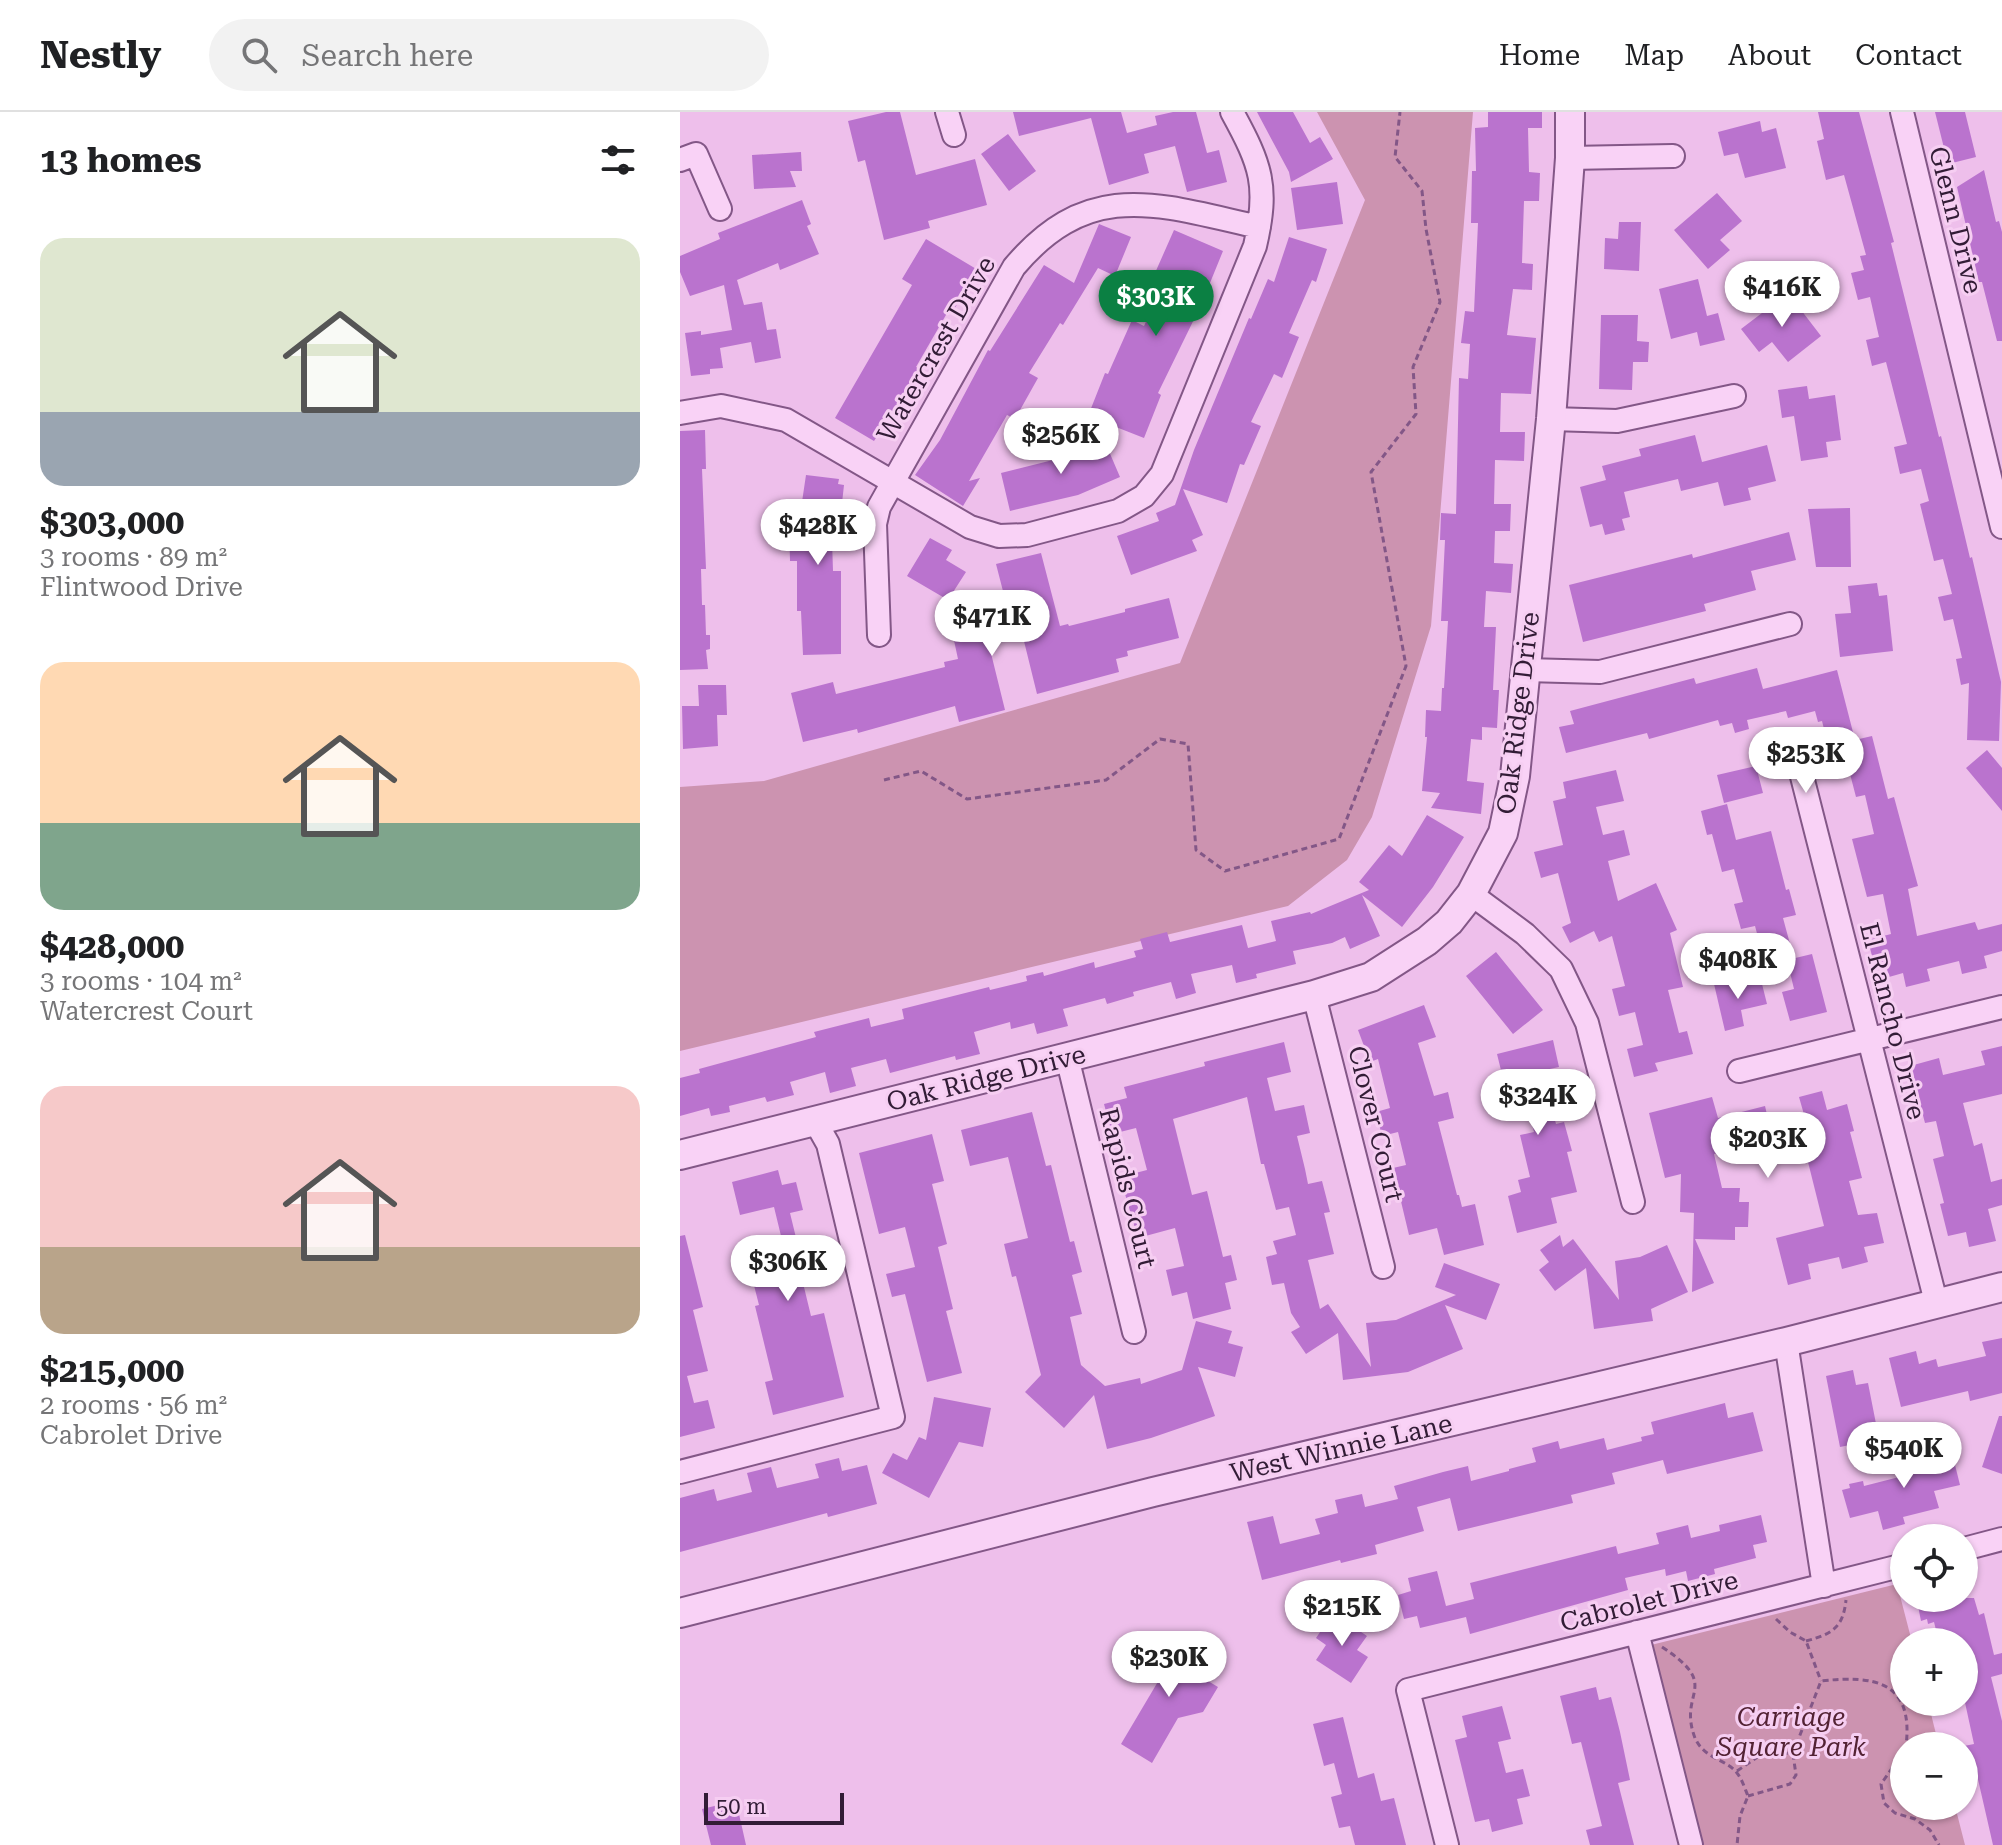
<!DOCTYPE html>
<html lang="en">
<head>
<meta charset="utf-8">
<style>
  body { margin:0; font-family:"Roboto Serif",serif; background:#f2f2f2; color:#202124; height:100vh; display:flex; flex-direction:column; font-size:30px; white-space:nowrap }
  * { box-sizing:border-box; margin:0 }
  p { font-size:26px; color:#757577 }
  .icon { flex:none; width:44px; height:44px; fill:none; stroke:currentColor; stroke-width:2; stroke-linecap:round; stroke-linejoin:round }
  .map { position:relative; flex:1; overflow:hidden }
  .details { display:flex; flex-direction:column; background:#fff; width:680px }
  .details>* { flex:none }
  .buttons { position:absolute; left:1210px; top:1412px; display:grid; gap:16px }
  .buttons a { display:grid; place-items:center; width:88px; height:88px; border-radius:50%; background:#fff; box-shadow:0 2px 6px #0004; font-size:40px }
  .scale { position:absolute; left:24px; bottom:20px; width:140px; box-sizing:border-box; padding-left:8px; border:4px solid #321c36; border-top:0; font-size:22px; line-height:28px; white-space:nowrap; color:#321c36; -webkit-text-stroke:6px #f6cef2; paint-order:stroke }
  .price { position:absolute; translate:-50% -68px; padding:0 18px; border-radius:28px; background:#fff; color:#222; font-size:26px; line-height:52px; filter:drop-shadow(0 2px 4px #0008) }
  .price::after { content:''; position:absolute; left:50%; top:48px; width:24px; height:18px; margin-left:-12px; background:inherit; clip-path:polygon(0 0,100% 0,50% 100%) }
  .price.active { background:#0b8043; color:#fff }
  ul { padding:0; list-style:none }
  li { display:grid; align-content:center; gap:16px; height:424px; padding:0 40px }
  li span { display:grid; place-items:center; height:248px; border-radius:24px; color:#555 }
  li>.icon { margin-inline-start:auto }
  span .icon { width:144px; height:144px; fill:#fffc; stroke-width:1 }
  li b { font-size:34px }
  h2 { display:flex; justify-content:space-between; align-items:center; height:96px; padding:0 40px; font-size:34px }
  header { display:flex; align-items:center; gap:48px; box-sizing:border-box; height:112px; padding:0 40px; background:#fff; border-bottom:2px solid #e0e0e0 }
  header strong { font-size:38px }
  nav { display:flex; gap:44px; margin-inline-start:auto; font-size:28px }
  .search { width:560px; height:72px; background:#f2f2f2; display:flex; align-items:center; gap:20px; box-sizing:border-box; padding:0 28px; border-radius:44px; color:#757577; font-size:30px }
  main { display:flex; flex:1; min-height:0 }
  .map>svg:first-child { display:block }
  .green { fill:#cc93b0 }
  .building { fill:#ba73ce }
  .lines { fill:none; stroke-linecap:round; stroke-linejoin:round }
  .minor-casing { stroke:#835787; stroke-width:26 }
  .tertiary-casing { stroke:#835787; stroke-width:32 }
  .path { stroke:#835787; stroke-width:3; stroke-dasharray:6 4; stroke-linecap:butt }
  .minor { stroke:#f9d2f6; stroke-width:22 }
  .tertiary { stroke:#f9d2f6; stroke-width:28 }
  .labels { text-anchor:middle; stroke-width:6; stroke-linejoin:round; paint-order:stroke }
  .street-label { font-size:26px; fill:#321c36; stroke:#f6cef2 }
  .park-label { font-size:26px; font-style:italic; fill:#532234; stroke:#f6cef2 }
</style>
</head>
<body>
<header>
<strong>Nestly</strong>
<div class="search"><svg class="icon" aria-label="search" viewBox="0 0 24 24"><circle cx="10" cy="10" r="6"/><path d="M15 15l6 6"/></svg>Search here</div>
<nav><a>Home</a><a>Map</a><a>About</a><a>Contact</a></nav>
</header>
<main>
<section class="details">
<h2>13 homes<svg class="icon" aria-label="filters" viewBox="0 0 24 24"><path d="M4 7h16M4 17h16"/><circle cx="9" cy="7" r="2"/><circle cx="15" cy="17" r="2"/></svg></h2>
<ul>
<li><span style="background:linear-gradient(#dfe7d0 70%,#9aa5b1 0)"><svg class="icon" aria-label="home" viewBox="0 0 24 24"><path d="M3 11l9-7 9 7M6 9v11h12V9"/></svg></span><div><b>$303,000</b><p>3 rooms · 89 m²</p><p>Flintwood Drive</p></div></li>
<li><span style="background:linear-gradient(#ffd9b3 65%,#7fa58c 0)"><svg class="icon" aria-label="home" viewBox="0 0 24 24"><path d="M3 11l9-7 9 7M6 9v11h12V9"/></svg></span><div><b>$428,000</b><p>3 rooms · 104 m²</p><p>Watercrest Court</p></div></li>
<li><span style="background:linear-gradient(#f6c9c9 65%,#b9a48a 0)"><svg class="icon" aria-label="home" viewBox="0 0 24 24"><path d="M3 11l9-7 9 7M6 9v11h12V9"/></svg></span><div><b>$215,000</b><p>2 rooms · 56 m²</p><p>Cabrolet Drive</p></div></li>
</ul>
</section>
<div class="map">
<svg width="1322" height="1733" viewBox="0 0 1322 1733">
  <rect width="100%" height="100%" fill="#eebfeb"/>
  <!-- green -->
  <path class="green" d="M637,0H793L751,514L692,705L667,748L608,794L0,939V675L84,669L500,551L685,88Z
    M1217,1472L1232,1530H1224V1590H1248L1259,1634H1224V1694H1275L1285,1733H1023L971,1533Z"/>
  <!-- building -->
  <path class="building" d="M206,0H220L236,63L295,47L307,93L248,109L250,116L204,128L185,48L178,50L168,9Z
    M333,0H441L447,21L477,13L475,4L493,0H516L527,41L539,38L547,70L507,80L495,34L464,42L469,61L429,73L411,6L339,24Z
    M577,0H613L630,31L640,25L653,47L611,70L609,60Z
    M808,0H862V16H848L849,60L860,61L859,89H844L842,151L853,152L852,178L833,177L827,223L856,226L851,282L821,281L820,320H845L844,349L815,348L814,392H831L830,419H815L814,451L833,452L831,481L806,479L804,515H816L813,578H819L817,616L802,615V628L791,627L787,669L804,671L801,702L751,696L760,681L742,679L747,625H745L746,598L761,599L762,576H764L768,509H761L765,428H760L761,401L776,402L779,266L788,267L790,232L781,231L785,199L794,200L798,111H791L792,59H796L795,16L808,15Z
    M1138,0H1179L1214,130L1211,131L1245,268L1259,325L1261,324L1290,446L1292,445L1321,570L1319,629L1287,628L1289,571L1281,573L1276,547L1282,546L1273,507L1264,509L1258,485L1272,482L1263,447L1254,449L1240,392L1249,389L1241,357L1220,362L1214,335L1227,332L1206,250L1192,254L1186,228L1199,225L1190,185L1178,188L1171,161L1184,158L1180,144L1186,143L1164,63L1146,68L1137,29L1144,27Z
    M1255,0H1285L1296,45L1268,52Z
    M1080,9L1082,20L1096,16L1106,56L1065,66L1058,41L1044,44L1038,20Z
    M328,22L356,59L329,79L301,42Z
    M121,40L122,59H110L116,75L74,77L72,43Z
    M1304,58L1316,110L1319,109L1322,120V229H1317L1302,170H1299L1277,75Z
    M657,70L663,112L617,118L611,76Z
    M1037,81L1062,109L1040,128L1050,138L1028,157L994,118Z
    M122,88L131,112L127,114L139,142L100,158L98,151L57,168L64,193L82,190L87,218L96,217L101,246L75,251L71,230L40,236L43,256L30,257V262L11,264L5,221L21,219V223L52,218L44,173L10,184L0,160V144L40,127L38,121Z
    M939,110H961L959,159L924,157L925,126L938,127Z
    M419,112L451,125L435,164L418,156L383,213L380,211L349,261L358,266L335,307L327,303L289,369L300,366L283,394L235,363L260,328L308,238L310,239L364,153L394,171Z
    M494,118L543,139L521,193L478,281L481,283L464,326L408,304L425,261L428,262L452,208L464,214L487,166L475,161Z
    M609,125L647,137L636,170L632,168L609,221L619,225L602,266L594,262L571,310L581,314L564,353L560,352L547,391L503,377L523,423L512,428L517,439L451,463L437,424L479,409L476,401L495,393L514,338L569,206L571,207L588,167L594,170Z
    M246,127L298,158L273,199L270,196L236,255L240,257L194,329L155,306L232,173L222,167Z
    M1018,167L1027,204L1038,201L1045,228L1020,234L1017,220L991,227L979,177Z
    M1108,181L1141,224L1108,250L1092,230L1079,240L1061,217Z
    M921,203H958L957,229L969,230L968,250H953L952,278L919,277Z
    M1127,274L1129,287L1155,283L1161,328L1146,330L1148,345L1121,349L1114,304L1102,306L1098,278Z
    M25,318L26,357H22L26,457H21L22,493H25L26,523H30V537L26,538L28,557L0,558V319Z
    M422,323L440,365L398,383L330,399L321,361L381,346L379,342Z
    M1015,323L1022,350L1087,333L1096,369L1068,376L1071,388L1044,394L1038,370L1001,379L998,367L944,380L950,405L942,407L945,418L925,423L922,412L910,415L900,375L926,368L922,354L961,344L959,337Z
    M126,363L159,367L158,372L164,373L161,400L151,398L153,459H161V542L123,543L121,499H117V449H110L109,410H119Z
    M1170,396L1171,455H1136L1128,397Z
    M1109,420L1116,448L1071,459L1076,478L1024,492L1026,499L903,530L889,473L1012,442L1013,446Z
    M250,426L272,438L266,448L286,460L268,488L227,464Z
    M361,441L380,514L388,512L389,514L445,500V497L489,486L499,526L447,539L448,544L436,547L439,560L357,582L340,513L306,521L325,598L279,610L275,594L178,621L177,617L123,630L111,581L153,570L156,582L265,555L264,550L278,547L267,496L324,483L316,452Z
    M1197,471L1199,484L1207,483L1213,539L1160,545L1155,502L1171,501L1168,474Z
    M1077,556L1083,577L1157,558L1175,628L1192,624L1208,687L1214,685L1238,774L1228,777L1237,824L1295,810L1298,818L1322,812V839L1304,844L1307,856L1282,862L1279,849L1247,857L1250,869L1226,875L1223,861L1209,865L1206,853L1195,856L1188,828L1211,822L1203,782L1187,785L1172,727L1194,722L1185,683L1176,685L1169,658L1155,661L1142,609L1138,610L1135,599L1108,606L1106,599L1067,608L1069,617L1055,621L1052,611L1040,614L1038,608L969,627L967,621L886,641L879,615L894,612L890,599L1014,566L1016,572Z
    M18,573H46L47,603H37L38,634L3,637L2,594H19Z
    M1307,638L1322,656V699L1286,656Z
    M1076,654L1083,681L1044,691L1037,663Z
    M936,658L944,689L916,695L923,723L944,718L950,743L928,749L938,789L976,771L997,818L990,821L1003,875L988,878L999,921L1007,919L1013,942L975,951L978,959L954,965L947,937L963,933L955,900L939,904L932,877L945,874L932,824L919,830L914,819L890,831L882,815L891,811L878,761L861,766L854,740L883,733L873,689L886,686L883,670Z
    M1047,692L1056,728L1091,719L1106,778L1109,777L1116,803L1103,806L1110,832L1082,840L1075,814L1061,817L1054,792L1063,790L1054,757L1042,760L1032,722L1027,723L1021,699Z
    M747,703L784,725L753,775L722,815L682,783L700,824L670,837L665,825L652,831L613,839L616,852L576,862L577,866L556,871L552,853L511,862L516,881L496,887L491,870L453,880L454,884L427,892L425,886L383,897L388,914L357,922L354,911L331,917L330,910L294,920L300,942L276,948L275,944L210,961L206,947L171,956L176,974L150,981L145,960L110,970L114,983L87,990L85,985L49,994L50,1000L31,1004L29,996L0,1004V966L20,961L19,957L136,925L134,920L189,906L191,915L224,907L222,897L309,875L310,878L347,869L346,864L363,860L364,864L414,850L415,856L456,845L454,839L463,837L460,827L487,820L490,830L562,813L568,836L596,829L591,809L630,800L631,802L689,778L679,770L709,733L722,744Z
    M816,840L863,898L833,922L786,864Z
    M1132,842L1147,900L1110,909L1102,880L1114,877L1107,848Z
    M1059,866L1060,873L1081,868L1087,892L1061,898L1064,914L1045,919L1034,872Z
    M744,893L756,925L738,931L754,984L768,980L774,1006L758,1010L777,1083H779L782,1095L795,1092L804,1133L764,1143L757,1116L729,1123L713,1056L726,1053L718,1020L702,1024L696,1000L710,996L698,947L690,950L678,918Z
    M873,928L879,955L865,958L870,981H868L876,1012L884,1010L892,1039L887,1040L897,1080L871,1086L877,1111L837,1121L828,1084L841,1080L838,1068L850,1065L840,1023L854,1020L845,987L829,991L817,942Z
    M604,930L611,960L587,966L595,999L624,993L630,1021L617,1024L625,1057L628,1072L642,1069L650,1100L644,1101L654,1142L628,1148L640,1197L648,1192L691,1255L686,1211L716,1208L776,1183L755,1175L764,1151L820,1172L806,1208L765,1193L783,1237L728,1260L663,1268L658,1221L626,1242L611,1220L620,1215L611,1201L604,1171L592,1173L586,1145L597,1142L593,1129L616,1123L609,1095L596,1098L584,1052H581L567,985L493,1007L512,1083L527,1079L543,1145L551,1143L557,1168L545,1171L551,1197L513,1207L507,1180L492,1184L486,1158L504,1154L495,1116L458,1126L440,1065L467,1058L456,1016L432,1022L424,992L447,986L444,975L525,954L524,950Z
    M1322,934V982L1283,991L1294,1034L1302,1031L1311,1070L1322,1067V1093L1308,1097L1316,1129L1289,1135L1286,1120L1268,1124L1260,1092L1264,1091L1253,1047L1264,1044L1256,1009L1245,1011L1230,954L1259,946L1263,963L1305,953L1301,939Z
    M1142,979L1147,998L1167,992L1174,1019L1170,1020L1182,1066L1169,1069L1178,1103L1197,1101L1204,1131L1184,1135L1188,1150L1162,1157L1159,1145L1128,1152L1131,1167L1108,1173L1096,1126L1144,1114L1124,1034L1079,1046L1072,1017L1042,1024L1046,1039L1034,1042L1042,1076H1060L1059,1090H1069L1068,1115H1055V1128L1015,1127L1034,1171L1012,1180L1014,1101L1000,1100L1001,1062L985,1066L969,1001L1032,985L1038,1006L1085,994L1089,1011L1096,1010L1097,1014L1125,1006L1119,985Z
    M352,1000L366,1054L371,1053L390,1130L394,1129L402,1160L392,1163L402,1202L390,1205L401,1253L425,1274L460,1266L461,1272L502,1258L516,1209L552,1219L548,1231L563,1235L555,1265L518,1255L535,1304L471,1326L427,1337L414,1283L384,1316L345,1280L361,1263L336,1164L332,1165L324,1132L348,1126L328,1045L290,1054L281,1018Z
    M252,1022L264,1069L252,1072L267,1132L258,1135L273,1197L266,1199L282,1261L247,1270L225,1182L212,1185L206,1162L235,1155L225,1115L199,1122L179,1041Z
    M98,1058L102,1073L116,1070L123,1098L110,1101L119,1138L132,1134L140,1167L123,1171L131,1204L144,1201L164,1285L93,1303L85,1270L93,1268L75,1194L79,1193L65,1138L102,1128L94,1095L60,1103L52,1070Z
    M5,1123L23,1195L13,1198L28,1259L7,1264L14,1291L28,1288L35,1316L0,1325V1124Z
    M880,1123L883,1135L893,1127L939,1188L935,1149L960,1145L987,1133L1008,1180L971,1197L973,1209L914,1217L906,1156L875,1179L859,1158L869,1150L860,1138Z
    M1322,1226V1281L1290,1289L1288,1279L1221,1295L1209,1246L1236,1239L1239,1252L1256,1247L1258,1255L1306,1244L1302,1230Z
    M1173,1258L1176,1273L1188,1271L1199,1327L1160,1335L1146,1264Z
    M254,1285L311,1296L303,1335L279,1330L249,1386L202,1361L213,1341L227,1348L239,1325L246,1328Z
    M1045,1291L1048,1306L1073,1300L1083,1339L987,1362L983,1348L932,1361L935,1372L891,1383L893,1391L778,1419L770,1386L737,1395L744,1419L695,1433L697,1442L661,1451L660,1448L582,1468L567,1410L593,1404L600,1432L640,1422L635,1407L658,1401L655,1388L682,1382L685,1395L718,1387L714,1374L763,1360L788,1354L791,1369L829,1359V1357L856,1350L852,1336L878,1329L880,1337L924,1326L927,1338L962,1329L961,1325L974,1322L971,1310Z
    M1319,1304H1322V1362L1302,1355Z
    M1271,1337L1280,1373L1254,1379L1259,1396L1223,1405L1225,1412L1203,1418L1198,1399L1170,1406L1162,1378L1170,1376L1169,1372L1183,1369L1184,1374L1227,1363L1224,1350Z
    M159,1346L162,1359L187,1353L197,1392L148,1405L147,1401L0,1440V1386L34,1377L37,1389L72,1380L67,1361L91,1355L97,1376L139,1366L135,1352Z
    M1081,1403L1087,1430L1073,1433L1076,1446L1034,1457L1035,1462L1008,1469L1006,1459L986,1464L985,1457L945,1466L948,1478L790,1522L786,1505L740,1516L737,1504L724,1507L718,1483L731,1479L728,1466L757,1459L766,1494L794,1487L790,1471L936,1434L938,1442L979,1432L976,1421L1008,1413L1011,1426L1040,1419L1039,1413Z
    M1244,1486H1294L1299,1503L1304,1501L1314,1543L1322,1541V1562L1311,1565L1322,1609V1733H1313L1297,1663L1289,1665L1284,1647V1634L1294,1632L1284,1586V1530H1259L1254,1510L1248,1512L1247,1507L1241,1509L1237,1489Z
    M653,1501L687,1524L677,1538L688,1545L671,1571L636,1548L646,1533L636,1526Z
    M513,1529L523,1566L538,1575L523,1600L498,1606L472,1651L441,1632L489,1551L466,1558L462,1543Z
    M916,1575L919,1588L931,1585L940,1620L950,1668L938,1671L954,1733H910L906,1718L922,1714L901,1630L892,1632L880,1584Z
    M822,1594L831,1627L818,1630L826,1661L843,1657L850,1684L837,1687L843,1712L812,1720L809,1707L795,1710L775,1628L787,1625L782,1604Z
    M663,1605L678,1666L694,1661L701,1689L714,1686L726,1733H675L670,1714L659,1716L651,1685L662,1682L654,1651L644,1654L633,1612Z
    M47,1691L50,1704L59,1702L66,1733H31L22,1697Z"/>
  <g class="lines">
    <defs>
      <path id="minor" d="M267,0L274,23
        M1222,0L1322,415
        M890,46L993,44
        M0,48L16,42L40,97
        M0,301L41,294L106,308L290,415L319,424L347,423L438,399L464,384L482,362L575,134C589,74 581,53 552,0
        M871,307L937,309L1054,284
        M199,523L195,412L199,395L334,155C410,65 479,93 579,115
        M846,558L920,560L1110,512
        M1116,641L1256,1190
        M791,782L845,822L881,857L907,911L953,1090
        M634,883L703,1155
        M387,945L454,1220
        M1059,959L1322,895
        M1106,1230L1144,1474
        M0,1360L213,1305L148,1032L135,1009
        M1284,1437L1322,1427
        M957,1520L1011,1733
        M767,1733L728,1578L1224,1453"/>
      <path id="tertiary" d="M0,1043L634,883L691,865L747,829L769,810L791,782L823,721L835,664L871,307L890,46V0
        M0,1501L473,1380L1106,1230L1322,1175"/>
    </defs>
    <!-- minor casing -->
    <use href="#minor" class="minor-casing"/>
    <!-- tertiary casing -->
    <use href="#tertiary" class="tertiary-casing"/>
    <!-- path -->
    <path class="path" d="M204,668L241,659L287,687L426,668L480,627L508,632L516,738L545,759L659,727L726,554L691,360L736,302L733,255L760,190L746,117L742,79L715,45L720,0
      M1096,1507L1110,1520L1126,1529L1141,1569
      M1126,1529C1152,1522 1163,1516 1166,1488
      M982,1535C1043,1575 997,1579 1015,1626C1024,1647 1048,1648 1057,1661C1062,1667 1065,1677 1068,1684L1060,1704L1057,1733
      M1224,1639L1201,1672L1204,1691L1215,1701L1235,1707L1250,1718L1259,1733
      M1057,1659L1082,1642L1113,1641L1141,1569C1194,1563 1234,1569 1226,1634
      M1068,1684L1110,1672L1116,1663L1113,1642"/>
    <!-- minor -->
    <use href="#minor" class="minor"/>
    <!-- tertiary -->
    <use href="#tertiary" class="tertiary"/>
  </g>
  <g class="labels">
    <!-- street labels -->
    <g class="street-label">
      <text transform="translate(1276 108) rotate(76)" y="9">Glenn Drive</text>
      <text transform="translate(256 237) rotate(-60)" y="9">Watercrest Drive</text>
      <text transform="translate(838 601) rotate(-83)" y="9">Oak Ridge Drive</text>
      <text transform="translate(1213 909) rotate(76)" y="9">El Rancho Drive</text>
      <text transform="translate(306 966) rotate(-14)" y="9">Oak Ridge Drive</text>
      <text transform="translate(696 1012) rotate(76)" y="9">Clover Court</text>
      <text transform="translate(448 1076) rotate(76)" y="9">Rapids Court</text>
      <text transform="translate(661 1336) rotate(-13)" y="9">West Winnie Lane</text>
      <text transform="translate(969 1489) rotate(-14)" y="9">Cabrolet Drive</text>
    </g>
    <!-- park labels -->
    <g class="park-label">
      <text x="1111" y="1614">Carriage<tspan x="1111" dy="30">Square Park</tspan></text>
    </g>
  </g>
</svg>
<div class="buttons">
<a><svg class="icon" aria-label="locate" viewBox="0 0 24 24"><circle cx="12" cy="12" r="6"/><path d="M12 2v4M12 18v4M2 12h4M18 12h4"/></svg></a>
<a>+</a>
<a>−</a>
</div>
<div class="scale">50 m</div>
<b class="price" style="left:1102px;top:217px">$416K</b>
<b class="price active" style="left:476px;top:226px">$303K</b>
<b class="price" style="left:381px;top:364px">$256K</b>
<b class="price" style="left:138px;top:455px">$428K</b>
<b class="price" style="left:312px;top:546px">$471K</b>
<b class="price" style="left:1126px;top:683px">$253K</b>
<b class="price" style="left:1058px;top:889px">$408K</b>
<b class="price" style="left:858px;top:1025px">$324K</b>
<b class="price" style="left:1088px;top:1068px">$203K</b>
<b class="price" style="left:108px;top:1191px">$306K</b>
<b class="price" style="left:1224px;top:1378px">$540K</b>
<b class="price" style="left:662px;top:1536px">$215K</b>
<b class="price" style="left:489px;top:1587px">$230K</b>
</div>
</main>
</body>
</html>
